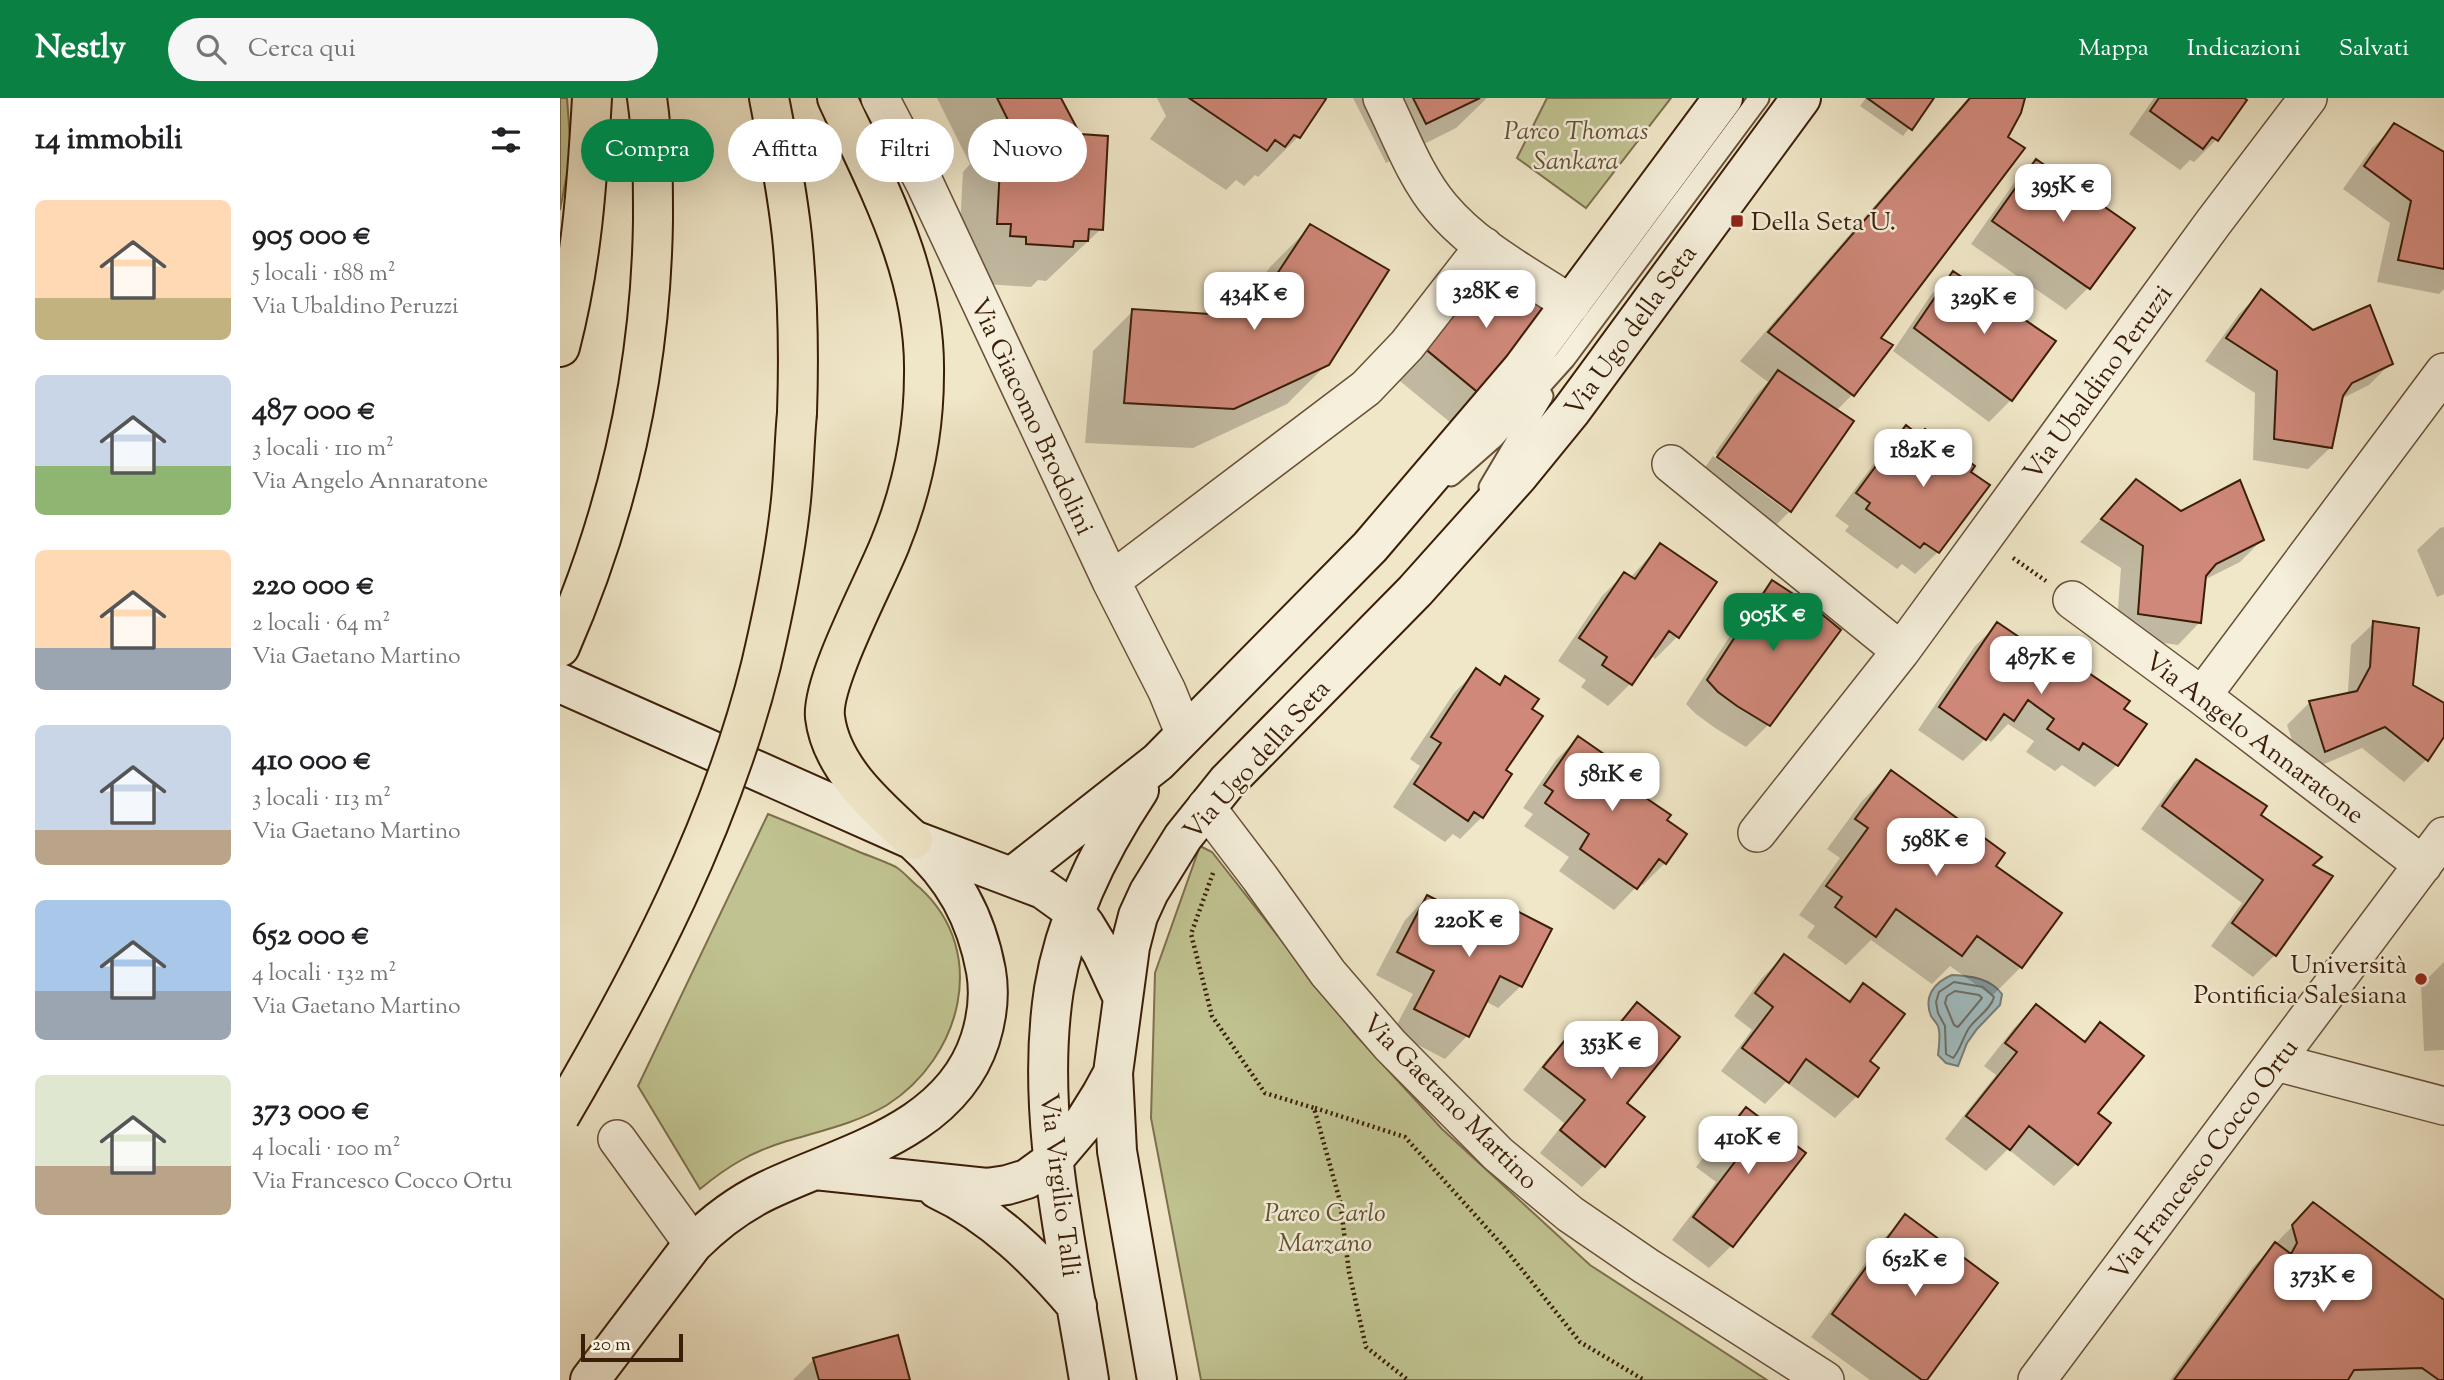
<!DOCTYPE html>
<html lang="it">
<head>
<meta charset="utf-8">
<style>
  body { margin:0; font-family:"Sorts Mill Goudy",serif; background:#f6f6f6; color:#202124; height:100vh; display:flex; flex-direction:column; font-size:26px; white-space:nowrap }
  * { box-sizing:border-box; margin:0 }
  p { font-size:23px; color:#757577 }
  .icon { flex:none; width:38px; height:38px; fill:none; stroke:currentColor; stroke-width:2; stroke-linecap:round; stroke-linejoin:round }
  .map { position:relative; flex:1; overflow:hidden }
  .sheet { display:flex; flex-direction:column; background:#fff; width:560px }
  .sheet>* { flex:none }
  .top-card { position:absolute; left:21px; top:21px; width:665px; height:63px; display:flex; gap:14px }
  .scale { position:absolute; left:21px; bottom:18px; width:102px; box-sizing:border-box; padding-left:7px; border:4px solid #3b1e08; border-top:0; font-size:19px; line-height:24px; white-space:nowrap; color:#3b1e08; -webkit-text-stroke:5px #f5efdb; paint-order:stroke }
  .price { position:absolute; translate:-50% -60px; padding:0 16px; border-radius:14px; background:#fff; color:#222; font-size:23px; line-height:46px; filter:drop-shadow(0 2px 4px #0008) }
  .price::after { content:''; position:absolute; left:50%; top:42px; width:21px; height:16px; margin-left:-10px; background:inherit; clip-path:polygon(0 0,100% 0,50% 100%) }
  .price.selected { background:#0b8043; color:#fff }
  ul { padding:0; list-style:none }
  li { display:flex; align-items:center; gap:21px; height:175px; padding:0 35px }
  li span { display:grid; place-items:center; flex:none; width:196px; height:140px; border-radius:10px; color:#555 }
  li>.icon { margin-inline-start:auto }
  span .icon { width:84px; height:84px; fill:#fffc; stroke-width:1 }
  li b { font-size:30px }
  h2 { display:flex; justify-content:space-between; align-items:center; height:84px; padding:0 35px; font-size:30px }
  .chip { padding:0 24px; border-radius:32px; background:#fff; box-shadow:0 7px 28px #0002; font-size:24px; line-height:63px }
  .chip.selected { background:#0b8043; color:#fff }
  header { display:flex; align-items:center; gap:42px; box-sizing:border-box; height:98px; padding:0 35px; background:#0b8043; color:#fff }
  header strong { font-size:33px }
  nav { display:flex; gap:38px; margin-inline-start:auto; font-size:24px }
  .search { width:490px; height:63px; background:#f6f6f6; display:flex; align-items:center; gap:18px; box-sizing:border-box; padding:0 24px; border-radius:38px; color:#757577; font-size:26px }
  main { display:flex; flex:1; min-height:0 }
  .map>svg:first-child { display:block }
  .green { fill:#c0c391; stroke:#7e704c; stroke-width:2 }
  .water { fill:#a0bcc1; stroke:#787d77; stroke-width:2 }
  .shadow { fill:#0003 }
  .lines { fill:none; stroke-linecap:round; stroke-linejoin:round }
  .shore { stroke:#6e6d64; stroke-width:2 }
  .building { fill:#cf8879; stroke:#3b1e08; stroke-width:2 }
  .lane-casing { stroke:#685038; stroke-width:23 }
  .street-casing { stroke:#685038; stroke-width:40 }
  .secondary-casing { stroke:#3b1e08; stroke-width:42 }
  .primary-casing { stroke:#3b1e08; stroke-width:42 }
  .path { stroke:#3b1e08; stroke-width:4.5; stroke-dasharray:2 3.5; stroke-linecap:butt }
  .lane { stroke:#f5efdb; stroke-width:19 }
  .street { stroke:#f5efdb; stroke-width:37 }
  .secondary { stroke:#f5efdb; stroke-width:38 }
  .primary { stroke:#f0e7c8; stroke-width:38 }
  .primary-bridge-casing { stroke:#3b1e08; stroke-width:42; stroke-linecap:butt }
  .primary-bridge { stroke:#f0e7c8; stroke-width:38 }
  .poi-dot { fill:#8f2418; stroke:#f5efdb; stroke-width:2.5 }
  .labels { text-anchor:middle; stroke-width:5; stroke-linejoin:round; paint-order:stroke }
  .park-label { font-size:26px; font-style:italic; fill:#635031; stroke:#f5efdb }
  .poi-label { font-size:26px; fill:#3b1e08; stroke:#f5efdb; text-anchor:start }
  .street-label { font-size:26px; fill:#3b1e08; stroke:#f5efdb }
</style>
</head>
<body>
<header>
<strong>Nestly</strong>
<div class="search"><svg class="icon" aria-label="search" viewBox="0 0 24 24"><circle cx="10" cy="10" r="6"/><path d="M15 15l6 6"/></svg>Cerca qui</div>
<nav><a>Mappa</a><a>Indicazioni</a><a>Salvati</a></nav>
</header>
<main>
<section class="sheet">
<h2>14 immobili<svg class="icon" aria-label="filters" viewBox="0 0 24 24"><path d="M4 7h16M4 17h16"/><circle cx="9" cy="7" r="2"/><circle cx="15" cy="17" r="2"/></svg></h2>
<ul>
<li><span style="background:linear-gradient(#ffd9b3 70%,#c2b280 0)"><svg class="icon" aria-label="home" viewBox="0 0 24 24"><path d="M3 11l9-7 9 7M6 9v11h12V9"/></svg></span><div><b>905 000 €</b><p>5 locali · 188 m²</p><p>Via Ubaldino Peruzzi</p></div></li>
<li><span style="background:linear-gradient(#c9d6e8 65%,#8fb573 0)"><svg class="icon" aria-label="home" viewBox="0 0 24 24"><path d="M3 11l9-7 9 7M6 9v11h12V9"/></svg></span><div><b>487 000 €</b><p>3 locali · 110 m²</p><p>Via Angelo Annaratone</p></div></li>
<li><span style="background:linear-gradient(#ffd9b3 70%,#9aa5b1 0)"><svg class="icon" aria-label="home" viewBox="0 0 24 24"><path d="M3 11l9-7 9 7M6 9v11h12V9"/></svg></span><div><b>220 000 €</b><p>2 locali · 64 m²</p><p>Via Gaetano Martino</p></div></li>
<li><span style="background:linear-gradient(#c9d6e8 75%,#b9a48a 0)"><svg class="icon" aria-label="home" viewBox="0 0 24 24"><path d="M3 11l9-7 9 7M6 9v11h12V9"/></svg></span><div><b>410 000 €</b><p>3 locali · 113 m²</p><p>Via Gaetano Martino</p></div></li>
<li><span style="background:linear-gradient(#a9c7e8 65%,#9aa5b1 0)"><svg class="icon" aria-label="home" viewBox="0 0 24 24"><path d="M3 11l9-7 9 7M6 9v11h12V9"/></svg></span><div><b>652 000 €</b><p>4 locali · 132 m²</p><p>Via Gaetano Martino</p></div></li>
<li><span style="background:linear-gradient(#dfe7d0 65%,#b9a48a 0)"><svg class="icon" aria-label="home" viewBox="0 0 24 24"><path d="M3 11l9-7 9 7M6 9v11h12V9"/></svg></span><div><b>373 000 €</b><p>4 locali · 100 m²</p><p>Via Francesco Cocco Ortu</p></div></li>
</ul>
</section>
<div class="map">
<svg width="1884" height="1282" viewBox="0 0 1884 1282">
  <rect width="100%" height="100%" fill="#f0e7c8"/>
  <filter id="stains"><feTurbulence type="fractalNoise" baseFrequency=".00286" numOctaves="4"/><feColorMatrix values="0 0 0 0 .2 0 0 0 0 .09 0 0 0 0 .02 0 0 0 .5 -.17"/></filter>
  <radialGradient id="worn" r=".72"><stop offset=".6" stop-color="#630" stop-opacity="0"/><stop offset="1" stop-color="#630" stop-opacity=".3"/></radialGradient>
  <!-- green -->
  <path class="green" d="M0,0H7L11,55L0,112Z
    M987,0H1111L1026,110L957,60Z
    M208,716C238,728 267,740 297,753C309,758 324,763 336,769C344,774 352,784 360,790C430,854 401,960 327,1007C297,1025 260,1033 227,1043C191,1054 168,1068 140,1091L78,988Z
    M640,748L652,754L794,935L882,1031L1030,1167L1207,1282H641L591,1020L595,875Z"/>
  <!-- water -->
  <path class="water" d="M1392,877C1411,878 1430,880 1442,896L1440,907L1417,931L1407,945L1398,968L1386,965L1378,957C1379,948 1381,936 1378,928C1376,924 1373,921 1371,918C1363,898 1375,884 1392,877Z"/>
  <!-- shadow -->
  <path class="shadow" d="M377,0H499L519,38L541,131L486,183L478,182L471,189L426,186L398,165L403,74L410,66Z
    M597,0H761L738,39L698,79L695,77L684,88L676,82L666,92L590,41L606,18Z
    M793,0H927L896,30L826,65Z
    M1306,0H1372L1343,38L1300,8Z
    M1408,0H1462L1318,241L1293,296L1276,313L1230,413L1208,435L1136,382L1153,358L1228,414V410L1155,355L1196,297L1208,284L1180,263Z
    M1594,0H1681L1684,2L1656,42L1634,64L1630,62L1620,72L1569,36Z
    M1835,28L1884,56V191L1879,196L1817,184L1830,125L1783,91L1812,50Z
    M1476,63L1528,190L1506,212L1411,146L1454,85Z
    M751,128L767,266L727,306L633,350L525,345L533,253L573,213L651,217L691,197L710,169Z
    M1393,175L1451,302L1429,324L1333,253L1371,197Z
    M1701,194L1753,234L1831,265L1809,287L1781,301L1771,349L1748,371L1693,362L1695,295L1645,263L1679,216Z
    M902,199L919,296L891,325L835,279Z
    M1346,330L1427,388L1378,454L1355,476L1342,466L1337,471L1285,433L1289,428L1275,418L1324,352Z
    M1576,383L1620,415L1702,442L1680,464L1644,482L1640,524L1618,547L1556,538L1561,470L1520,444Z
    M1884,429V496L1877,499L1857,452L1880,430Z
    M1100,447L1117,539L1095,561L1090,557L1070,586L1048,608L1021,589L1026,582L998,563L1042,498L1064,476L1070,480Z
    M1212,484L1208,627L1186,649L1155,630L1136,616L1126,606L1190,507Z
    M1814,525L1852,588L1884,607V636L1866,662L1844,684L1802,650L1743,675L1727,627L1749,605L1786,597L1788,593L1791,547Z
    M1438,526L1496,566L1503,559L1562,612L1557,667L1535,689L1502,667L1495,673L1466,654L1474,643L1448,626L1431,644L1426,640L1403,663L1358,632L1415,548Z
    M916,573L939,588L945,581L944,673L922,719L900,741L893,736L885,744L833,709L860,668L850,661L894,595Z
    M1018,640L1104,722L1105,765L1083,787L1080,785L1054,812L999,773L1009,759L964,728L973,716L963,710L996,662Z
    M1637,663L1751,768L1715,857L1693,879L1651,848L1682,805L1581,731L1614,685Z
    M1331,674L1433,768L1461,869L1432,898L1390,868L1372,886L1311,842L1286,867L1247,839L1255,828L1239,817L1280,760L1267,751L1302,703Z
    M867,799L923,828L943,808L961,888L938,910L925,903L907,938L885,961L833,934L853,896L816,877L845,822Z
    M1224,858L1287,904L1303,887L1308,964L1297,998L1275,1020L1226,984L1205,1006L1161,973L1192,932L1174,918L1202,880Z
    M1884,864V952L1864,953L1861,887Z
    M1077,906L1065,1005L1044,1067L1022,1089L980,1055L1004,1025L963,992L988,960L1011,938L1033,956L1055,928Z
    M1476,908L1522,944L1541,926L1536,1016L1548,1026L1516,1066L1494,1088L1448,1051L1426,1073L1385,1041L1436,977L1424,968L1454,930Z
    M1186,1011L1244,1055L1171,1148L1149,1170L1112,1142L1156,1084L1136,1069L1164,1033Z
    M1754,1106L1884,1205V1282H1610L1693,1169Z
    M1346,1119L1364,1282H1310L1251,1239L1323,1141Z
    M254,1261L348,1282H233Z"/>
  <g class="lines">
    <!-- shore -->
    <path class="shore" d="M1394,884L1423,889L1434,899C1431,911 1416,920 1409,930C1403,939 1400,953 1393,960L1386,956L1385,928L1378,915L1376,904L1379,894Z
      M1395,893L1419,897L1422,900L1398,929L1394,927L1385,905L1387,898Z"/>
  </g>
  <!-- building -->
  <path class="building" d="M437,0H501L520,36L548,38L543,132L529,131L528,143H514L513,149L466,146V139L450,138L451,126H437L442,32H453Z
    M629,0H764L766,1L740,40L734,37L725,49L715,42L707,53Z
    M853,0H920L866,26Z
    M1307,0H1374L1352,32Z
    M1410,0H1465L1461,15L1448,39L1465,50L1321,240L1333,247L1294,298L1208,234Z
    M1599,0H1684L1687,2L1658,43L1652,39L1643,51L1590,13Z
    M1834,25L1884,54V171L1838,162L1851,103L1804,68Z
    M1476,61L1575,130L1530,191L1432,123Z
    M750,126L829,172L769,267L674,311L564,305L572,211L650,216L711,185Z
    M931,168L989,216L921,297L863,249Z
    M1393,173L1496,243L1452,303L1354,230Z
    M1701,191L1753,232L1810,207L1833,266L1792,285L1783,298L1772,350L1714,341L1717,273L1666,240Z
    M1218,272L1294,323L1231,414L1157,359Z
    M1346,327L1360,338L1365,331L1415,368L1411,374L1430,387L1379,455L1364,445L1360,450L1306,411L1310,405L1296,395Z
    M1576,381L1621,413L1680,382L1704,442L1656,466L1646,478L1641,525L1578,516L1583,448L1541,421Z
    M1100,445L1157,484L1119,540L1109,533L1072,587L1042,567L1047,559L1019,540L1064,474L1075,481Z
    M1212,482L1238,499L1243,496L1254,503L1258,513L1281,532L1210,628L1177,608L1158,594L1147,582Z
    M1813,523L1859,530L1853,587L1884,605V639L1868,663L1825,629L1765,654L1749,603L1797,593L1810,569Z
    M1437,524L1497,565L1502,557L1570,603L1564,611L1587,626L1558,668L1523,645L1519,652L1487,631L1494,621L1468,602L1454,623L1444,616L1426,642L1379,609Z
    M916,570L940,587L945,578L979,601L972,611L983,618L946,672L952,676L923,720L914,714L908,723L854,686L881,645L871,639Z
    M1018,638L1090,688L1083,698L1111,717L1107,722L1127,736L1106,766L1099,761L1077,791L1020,751L1029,736L985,705L993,693L984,687Z
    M1636,661L1707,708L1701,717L1762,759L1753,767L1773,778L1716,858L1672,825L1703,782L1602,708Z
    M1331,672L1445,755L1436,768L1502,815L1462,870L1417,838L1402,858L1336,811L1316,839L1275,809L1282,799L1266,788L1308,730L1295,721Z
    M867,797L930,830L943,806L992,831L962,889L940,878L909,939L854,911L874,873L837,854Z
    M1224,856L1290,904L1303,885L1345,916L1310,963L1319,970L1298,999L1246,961L1229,985L1182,950L1213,909L1195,895Z
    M1077,904L1120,939L1067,1005L1085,1019L1045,1069L1000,1032L1025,1002L983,969L1010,936L1035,956Z
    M1476,906L1525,944L1540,924L1584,958L1538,1015L1551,1025L1518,1067L1469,1028L1450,1052L1406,1018L1457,954L1445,945Z
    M1186,1009L1246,1055L1173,1149L1133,1119L1177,1061L1157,1046Z
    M1753,1104L1884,1202V1282H1879L1862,1270L1794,1272L1788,1282H1614L1715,1144L1731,1156L1737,1145L1732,1127Z
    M1345,1116L1438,1185L1367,1282H1362L1272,1216Z
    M338,1237L350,1282H259L253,1260Z"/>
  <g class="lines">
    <defs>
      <path id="lane" d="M891,378L934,340L1005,261L1199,0
        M929,389L983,298"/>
      <path id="street" d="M320,0L365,86L551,483L607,593L625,637
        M822,0C840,36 855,79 881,109C915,150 967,177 1011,206
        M1111,366L1341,553
        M551,483L806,290L847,247L924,148
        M1512,502L1642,598L1863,767
        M1642,598L1884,274
        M646,709L700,780L768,875L830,947L938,1056L1010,1116L1086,1168L1265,1282
        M1197,735L1341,553L1653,125L1748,0
        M1716,964L1884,1008
        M57,1041L133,1146
        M1477,1282L1884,738"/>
      <path id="secondary" d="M0,585L353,742L483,791L515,814L525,827L542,855L563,900
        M453,778L598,664L810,449L962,271L1163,0
        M553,975L557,1053L597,1282
        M255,1072L427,1090L447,1087L467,1081L493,1062L521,1029L541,997L553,975L570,849L578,818L589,794L623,739L667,684L855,493L958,378L1011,313L1241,0
        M377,1091C433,1117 478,1162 517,1208
        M30,1282L133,1146C154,1125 179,1106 206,1093C283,1056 390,1034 420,942C427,920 430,896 426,873C416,819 394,779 353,742
        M529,1282C509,1155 474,1020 494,891C506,819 539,752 579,692"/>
      <path id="primary" d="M209,0C218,46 227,91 232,138C238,197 239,256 237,315
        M277,0C318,89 366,175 364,276C364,334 352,392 330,446C315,484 261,584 265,619C271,670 317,709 353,742
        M0,249C22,164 27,87 32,0
        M0,549C59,414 91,269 93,122C93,81 93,40 87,0"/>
    </defs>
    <!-- lane casing -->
    <use href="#lane" class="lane-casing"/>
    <!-- street casing -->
    <use href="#street" class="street-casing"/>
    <!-- secondary casing -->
    <use href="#secondary" class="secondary-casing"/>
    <!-- primary casing -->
    <use href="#primary" class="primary-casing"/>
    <!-- path -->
    <path class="path" d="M1453,460L1486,483
      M653,775L631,836L652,918L705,995L754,1010L780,1103L789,1174L806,1249L848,1282
      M755,1010L845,1039L943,1148L1020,1244L1084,1282"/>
    <!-- lane -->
    <use href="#lane" class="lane"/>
    <!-- street -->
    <use href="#street" class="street"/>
    <!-- secondary -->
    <use href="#secondary" class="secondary"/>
    <!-- primary -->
    <use href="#primary" class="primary"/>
    <defs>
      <path id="primary-bridge" d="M0,1018C83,876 161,728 201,567C213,516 224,463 230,411C234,379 234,347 237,315"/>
    </defs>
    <!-- primary-bridge casing -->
    <use href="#primary-bridge" class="primary-bridge-casing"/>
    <!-- primary-bridge -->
    <use href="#primary-bridge" class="primary-bridge"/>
  </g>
  <!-- markers -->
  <g class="poi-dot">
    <rect x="1170" y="116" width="14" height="14" rx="3.5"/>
    <circle cx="1861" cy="881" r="7"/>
  </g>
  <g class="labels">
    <!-- park labels -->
    <g class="park-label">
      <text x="1016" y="41">Parco Thomas<tspan x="1016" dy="30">Sankara</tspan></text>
      <text x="765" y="1123">Parco Carlo<tspan x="765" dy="30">Marzano</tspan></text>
    </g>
    <!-- poi labels -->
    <g class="poi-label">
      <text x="1191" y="132">Della Seta U.</text>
      <text x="1847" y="875" text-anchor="end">Università<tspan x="1847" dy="30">Pontificia Salesiana</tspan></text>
    </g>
    <!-- street labels -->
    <g class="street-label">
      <text transform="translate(1070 232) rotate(-54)" y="9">Via Ugo della Seta</text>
      <text transform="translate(1537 284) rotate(-54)" y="9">Via Ubaldino Peruzzi</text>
      <text transform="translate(473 318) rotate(65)" y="9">Via Giacomo Brodolini</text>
      <text transform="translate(1695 639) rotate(37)" y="9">Via Angelo Annaratone</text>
      <text transform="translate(696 661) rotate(-48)" y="9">Via Ugo della Seta</text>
      <text transform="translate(891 1003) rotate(45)" y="9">Via Gaetano Martino</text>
      <text transform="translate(1643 1061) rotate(-53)" y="9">Via Francesco Cocco Ortu</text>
      <text transform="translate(501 1087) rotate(83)" y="9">Via Virgilio Talli</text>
    </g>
  </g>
  <rect width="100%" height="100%" filter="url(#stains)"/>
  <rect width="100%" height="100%" fill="url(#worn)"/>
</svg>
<div class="scale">20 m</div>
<b class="price" style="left:1503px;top:126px">395K €</b>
<b class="price" style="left:926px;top:232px">328K €</b>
<b class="price" style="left:694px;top:234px">434K €</b>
<b class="price" style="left:1424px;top:238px">329K €</b>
<b class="price" style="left:1363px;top:391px">182K €</b>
<b class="price selected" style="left:1213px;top:555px">905K €</b>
<b class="price" style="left:1481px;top:598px">487K €</b>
<b class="price" style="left:1052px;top:715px">581K €</b>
<b class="price" style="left:1376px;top:780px">598K €</b>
<b class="price" style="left:909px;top:861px">220K €</b>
<b class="price" style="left:1051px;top:983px">353K €</b>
<b class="price" style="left:1188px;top:1078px">410K €</b>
<b class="price" style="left:1355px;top:1200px">652K €</b>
<b class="price" style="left:1763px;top:1216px">373K €</b>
<div class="top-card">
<a class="chip selected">Compra</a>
<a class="chip">Affitta</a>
<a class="chip">Filtri</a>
<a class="chip">Nuovo</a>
</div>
</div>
</main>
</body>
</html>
